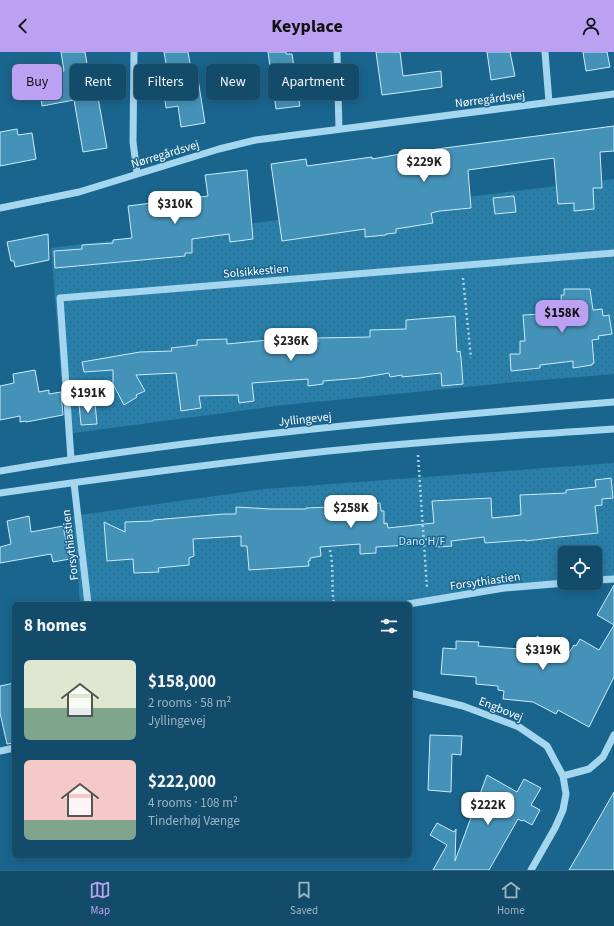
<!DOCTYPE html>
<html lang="en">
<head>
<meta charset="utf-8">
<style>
  body { margin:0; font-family:"Source Sans 3",sans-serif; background:#1c5370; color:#f1f3f6; height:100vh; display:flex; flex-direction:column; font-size:15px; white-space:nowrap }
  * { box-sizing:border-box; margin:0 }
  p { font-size:13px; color:#9db4c1 }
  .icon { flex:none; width:22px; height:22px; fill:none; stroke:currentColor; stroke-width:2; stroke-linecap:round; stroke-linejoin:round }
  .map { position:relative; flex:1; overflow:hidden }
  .side { position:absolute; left:12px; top:550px; width:400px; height:256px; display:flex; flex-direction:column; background:#134c6a; border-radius:6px; box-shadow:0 2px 10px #0003,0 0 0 1px #32637e }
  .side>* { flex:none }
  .guide { position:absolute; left:12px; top:12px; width:400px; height:36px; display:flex; gap:8px }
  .controls { position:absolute; left:558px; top:494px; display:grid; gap:8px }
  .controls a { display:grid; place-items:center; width:44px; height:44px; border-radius:6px; background:#134c6a; box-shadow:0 2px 10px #0003,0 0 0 1px #32637e; font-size:20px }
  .price { position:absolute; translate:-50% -34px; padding:0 9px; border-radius:8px; background:#fff; color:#222; font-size:13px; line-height:26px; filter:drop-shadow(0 1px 2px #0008) }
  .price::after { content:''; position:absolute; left:50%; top:24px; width:12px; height:9px; margin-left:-6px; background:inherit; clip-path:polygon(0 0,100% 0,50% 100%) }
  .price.active { background:#bca0f2; color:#111 }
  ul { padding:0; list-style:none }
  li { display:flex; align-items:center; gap:12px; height:100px; padding:0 12px }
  li span { display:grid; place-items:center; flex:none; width:112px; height:80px; border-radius:6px; color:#555 }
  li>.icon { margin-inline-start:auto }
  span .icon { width:48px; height:48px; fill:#fffc; stroke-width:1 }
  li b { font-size:17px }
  h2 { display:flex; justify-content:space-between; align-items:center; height:48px; padding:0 12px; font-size:17px }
  .tag { padding:0 14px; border-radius:6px; background:#134c6a; box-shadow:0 2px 10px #0003,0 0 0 1px #32637e; font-size:14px; line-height:36px }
  .tag.active { background:#bca0f2; color:#111 }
  header { display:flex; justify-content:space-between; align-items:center; height:52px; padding:0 12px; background:#bca0f2; color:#111; font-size:18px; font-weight:700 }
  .tabs { display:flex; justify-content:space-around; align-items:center; height:56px; border-top:1px solid #32637e; background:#134c6a; font-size:11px; color:#9db4c1 }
  .tabs a { display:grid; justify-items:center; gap:2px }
  .tabs .active { color:#bca0f2 }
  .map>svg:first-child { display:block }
  .grass { fill:url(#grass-dots); fill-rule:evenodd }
  .building { fill:#4592b8; stroke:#cbebfa }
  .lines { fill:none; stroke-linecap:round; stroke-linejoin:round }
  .path { stroke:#a5d6ef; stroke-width:2.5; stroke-dasharray:2 3; stroke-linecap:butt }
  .minor { stroke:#a5d6ef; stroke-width:7 }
  .labels { text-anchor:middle; stroke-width:3; stroke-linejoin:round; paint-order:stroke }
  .street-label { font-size:12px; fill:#fff; stroke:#19658e }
  .park-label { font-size:12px; fill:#cbebfa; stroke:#19658e }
</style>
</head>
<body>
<header><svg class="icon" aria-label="back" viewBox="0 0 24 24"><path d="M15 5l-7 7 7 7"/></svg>Keyplace<svg class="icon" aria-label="person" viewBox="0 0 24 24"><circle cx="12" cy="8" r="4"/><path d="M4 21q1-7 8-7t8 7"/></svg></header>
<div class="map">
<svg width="614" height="818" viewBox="0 0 614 818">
  <defs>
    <pattern id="grass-dots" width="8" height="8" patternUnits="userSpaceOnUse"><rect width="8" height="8" fill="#287faa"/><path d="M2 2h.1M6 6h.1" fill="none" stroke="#386880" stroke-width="1.8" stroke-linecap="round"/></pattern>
  </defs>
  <rect width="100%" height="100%" fill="#19658e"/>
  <!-- grass -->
  <path class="grass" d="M614,127V322L506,331L284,353L66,382L51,196Z
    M614,411V531L501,540L410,556V552H80L73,464L264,437ZM565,501H595V531H565Z"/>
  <!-- building -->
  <path class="building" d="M61,0H85L89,23H94L107,96L83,100L74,48L42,54L40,38L30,40L27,21L64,19Z
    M164,0H188L192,22L197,21L205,71L181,75L178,54L166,56L161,18L167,17Z
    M268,0H286V2H292L300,54L276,57Z
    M376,0H400L403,24L441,19L442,35L382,43Z
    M487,0H510L515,24L491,28Z
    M583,0H607L610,15L586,19Z
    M614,74V99L600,100L602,136H593L594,157L574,159V151L558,152L554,106L468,118L471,156L440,159L431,161L433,171L396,177V181L386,182V183L365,185V177L282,189L271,112L306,107L307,114L372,105V107L406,101Z
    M17,77L18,83L32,81L36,107L0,114V80Z
    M247,118L253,187L230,190L229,182L192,187V201H185V204L55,216L54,199L82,197V193L113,191V188L132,186L128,154L208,144L205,123Z
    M514,144L516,160L495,162L493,146Z
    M48,182L49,208L15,215L14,209H11L7,190Z
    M564,237H590L593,258L602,257L603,264L609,263L612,282L598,284L599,287L592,288L594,311L592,312V313L573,316V309L540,313V316L511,319L510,302H520V289H525L523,263L562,261L561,243H564Z
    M455,264L457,300L460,299L461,306L463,332L442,334L441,321L402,325V323L390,325L389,321L360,326L323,329V332L308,334V327L252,331L254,349L239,351L238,343L199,344L201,356L181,359L176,321L136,323L145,339L136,343L137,345L124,353L113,332V318L84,320L82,310L140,300L172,299L171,296L197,293V288L227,287V292L279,287L280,292L318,290V286L370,285V278L406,277V268Z
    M35,318L39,340L49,338V342L61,340L63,363L26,370V369L20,370V364L0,368V334L14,331L13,322Z
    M95,351L97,372L81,373L79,352Z
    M611,426L613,446L602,447V453L595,454L598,481L559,485L526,489V488L485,491L484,485L451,489L452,494L437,495L436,486L407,490L408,493L376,495V501L360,502V492L320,495L321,504L310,506V509H308L309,514L249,518L247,494H241V484L193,487L194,504L189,506V513L158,516L159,520L134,521L133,507L107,509L104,470L125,480V470L153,469V468L224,462H236V455L271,457H306V456L354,454V452L380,451L381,459H384V472L387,471L388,476L434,471L432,449L491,446L492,466L521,463L520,443L566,441V438L596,435L595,428Z
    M29,464L31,480L63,474L70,507L53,510L51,502L0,511V495L11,492L7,469Z
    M614,533V625L589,675L558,658L556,662L533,650L503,647L504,639L498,638V634L476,632V625L441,622L443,596L456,597V589L479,590L478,594L534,598L537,584L568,602L574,593L576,594L580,587L599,598L614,573L597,563Z
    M14,631V691L7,692L0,661V634Z
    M430,683L462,684L461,703L452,702L451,740L428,738Z
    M487,723L517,740L524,727L541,736L531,753L540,758L532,773L523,768L522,769L518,767L489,818H433L447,793L430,783L437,771L454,780L456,777L455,809L473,760L482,742H480Z
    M614,740V818H569L586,789Z"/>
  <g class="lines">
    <!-- path -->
    <path class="path" d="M463,226L471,306
      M418,403L427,536
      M330,498C334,516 331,534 334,552"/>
    <!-- minor -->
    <path class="minor" d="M134,0L133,90L137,121
      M337,0L339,77
      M545,0L549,50
      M0,156L79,140L219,97L256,88L614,42
      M71,407L60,246L614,201
      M0,419C203,385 409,366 614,350
      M74,431L88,552
      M0,441C97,427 195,414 292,403C399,391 507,384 614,377
      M595,528L614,527
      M408,552L504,536L565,531
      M410,641L463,654L519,675L547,694L563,724L566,742L563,758L555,776L531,818
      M0,699L14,696
      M563,724L589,717L603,705L614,683"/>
  </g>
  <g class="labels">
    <!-- street labels -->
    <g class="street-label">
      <text transform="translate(490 47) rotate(-7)" y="4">Nørregårdsvej</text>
      <text transform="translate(165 102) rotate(-17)" y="4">Nørregårdsvej</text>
      <text transform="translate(256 219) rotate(-5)" y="4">Solsikkestien</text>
      <text transform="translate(305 367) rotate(-6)" y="4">Jyllingevej</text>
      <text transform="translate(70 493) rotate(-97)" y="4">Forsythiastien</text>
      <text transform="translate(485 529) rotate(-8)" y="4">Forsythiastien</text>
      <text transform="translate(501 657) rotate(22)" y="4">Engbovej</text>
    </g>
    <!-- park labels -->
    <g class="park-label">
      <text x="422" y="493">Dano H/F</text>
    </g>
  </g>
</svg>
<div class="controls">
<a><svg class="icon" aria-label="locate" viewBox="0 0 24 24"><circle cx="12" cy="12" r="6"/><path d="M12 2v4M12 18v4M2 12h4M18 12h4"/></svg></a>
</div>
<b class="price" style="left:424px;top:131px">$229K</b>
<b class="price" style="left:175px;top:173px">$310K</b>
<b class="price active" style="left:562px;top:282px">$158K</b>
<b class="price" style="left:291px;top:310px">$236K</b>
<b class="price" style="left:88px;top:362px">$191K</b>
<b class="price" style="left:351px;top:477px">$258K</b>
<b class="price" style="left:543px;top:619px">$319K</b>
<b class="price" style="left:488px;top:774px">$222K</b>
<div class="guide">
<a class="tag active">Buy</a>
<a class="tag">Rent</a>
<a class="tag">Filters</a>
<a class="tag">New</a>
<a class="tag">Apartment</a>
</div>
<section class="side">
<h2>8 homes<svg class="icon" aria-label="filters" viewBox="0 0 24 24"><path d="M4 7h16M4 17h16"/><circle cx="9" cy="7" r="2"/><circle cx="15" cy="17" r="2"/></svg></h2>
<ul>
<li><span style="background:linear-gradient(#dfe7d0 60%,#7fa58c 0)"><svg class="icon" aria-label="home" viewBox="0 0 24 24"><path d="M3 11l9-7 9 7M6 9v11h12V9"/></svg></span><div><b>$158,000</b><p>2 rooms · 58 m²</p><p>Jyllingevej</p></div></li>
<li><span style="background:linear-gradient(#f6c9c9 75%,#7fa58c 0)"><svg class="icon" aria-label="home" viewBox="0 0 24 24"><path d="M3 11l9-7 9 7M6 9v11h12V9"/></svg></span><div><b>$222,000</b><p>4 rooms · 108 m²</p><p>Tinderhøj Vænge</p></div></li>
</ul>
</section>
</div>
<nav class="tabs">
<a class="active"><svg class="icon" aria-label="map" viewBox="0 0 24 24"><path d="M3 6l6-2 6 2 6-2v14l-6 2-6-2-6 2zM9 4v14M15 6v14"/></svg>Map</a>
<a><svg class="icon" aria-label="saved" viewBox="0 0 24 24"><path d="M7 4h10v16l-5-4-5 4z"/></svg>Saved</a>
<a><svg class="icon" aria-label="home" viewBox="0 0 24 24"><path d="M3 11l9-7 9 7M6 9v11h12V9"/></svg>Home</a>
</nav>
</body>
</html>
